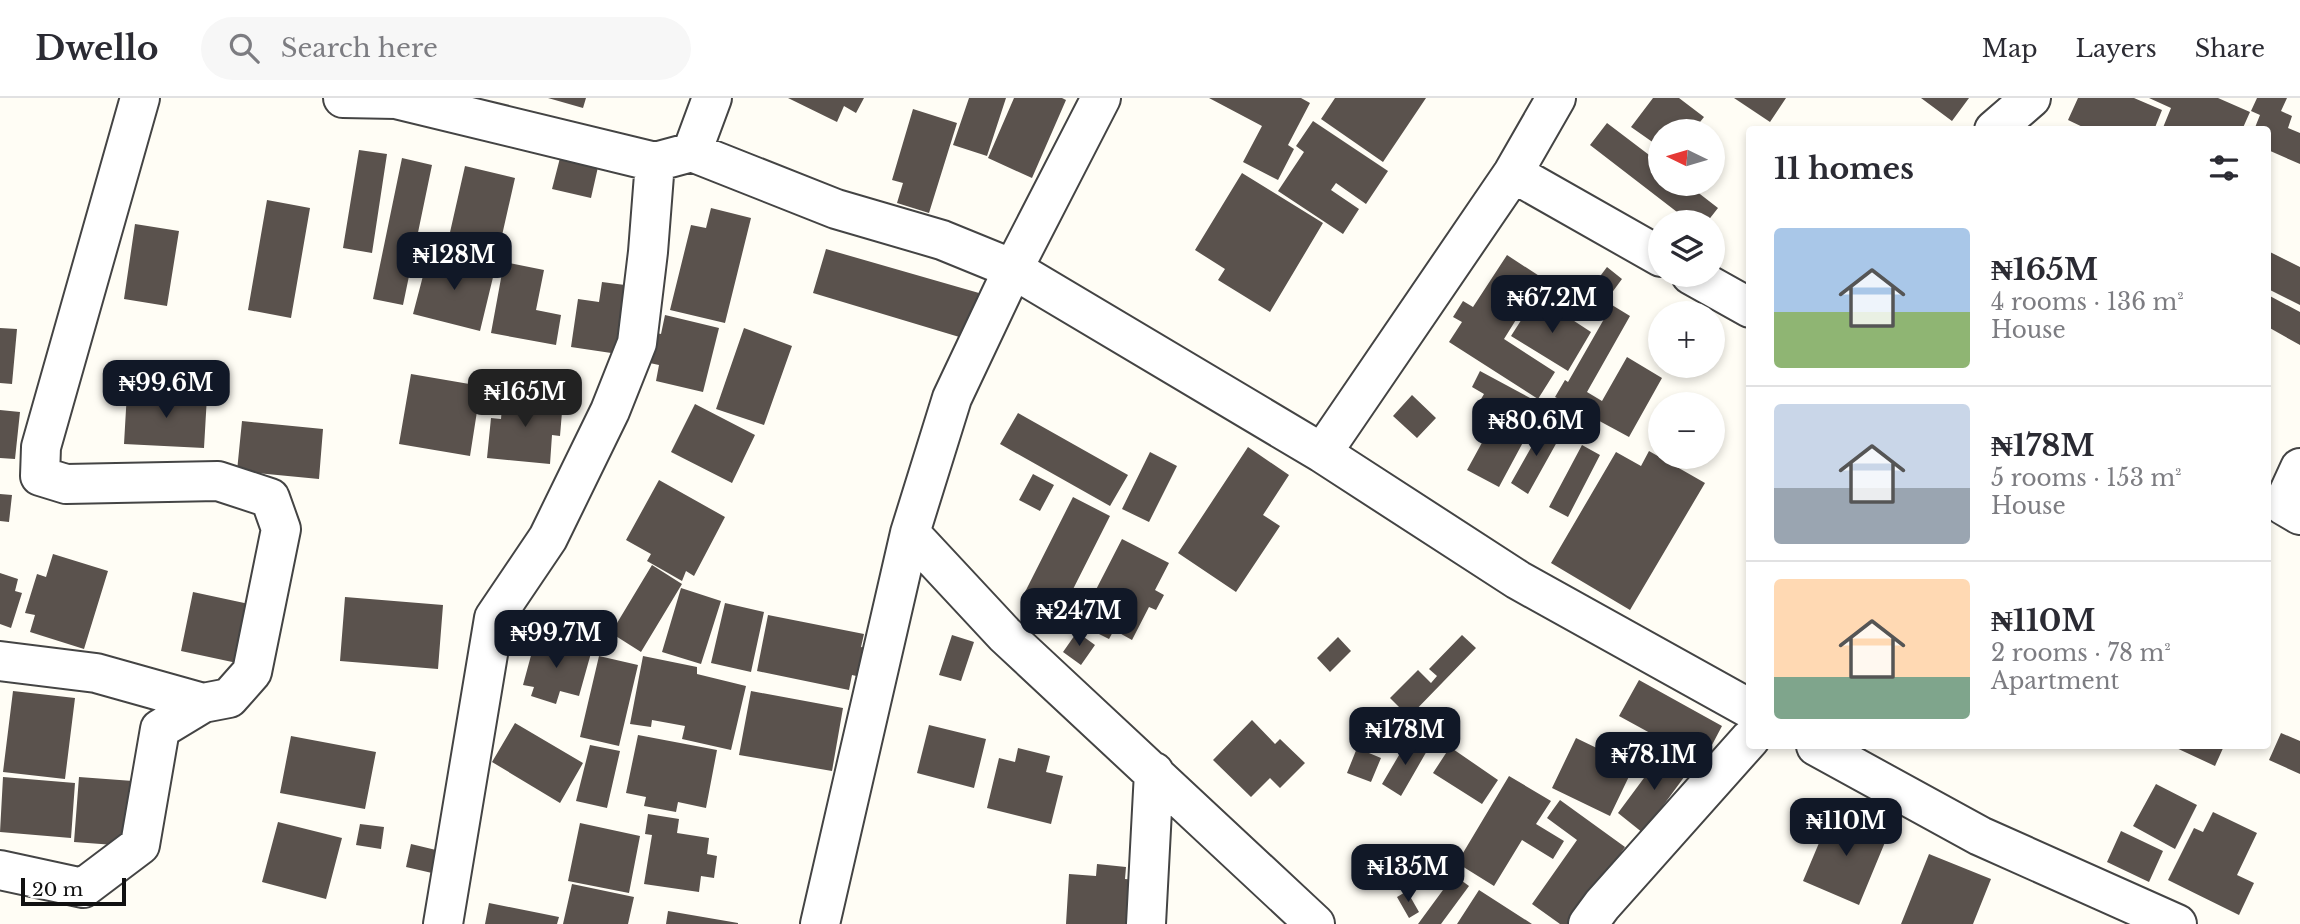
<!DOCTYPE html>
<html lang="en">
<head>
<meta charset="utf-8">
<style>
  body { margin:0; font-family:"Libre Baskerville",serif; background:#f7f7f7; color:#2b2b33; height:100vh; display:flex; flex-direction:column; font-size:26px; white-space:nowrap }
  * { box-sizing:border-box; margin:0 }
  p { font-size:23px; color:#7c7c81 }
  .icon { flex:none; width:38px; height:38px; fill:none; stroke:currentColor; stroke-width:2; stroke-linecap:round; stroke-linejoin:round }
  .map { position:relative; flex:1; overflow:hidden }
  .side { position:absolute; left:1746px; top:28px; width:525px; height:623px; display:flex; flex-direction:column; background:#fff; border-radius:7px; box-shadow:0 4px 10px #0003 }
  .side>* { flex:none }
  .needle { width:46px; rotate:275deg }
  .tools { position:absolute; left:1648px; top:21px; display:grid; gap:14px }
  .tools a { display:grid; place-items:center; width:77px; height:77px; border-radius:50%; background:#fff; box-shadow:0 4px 10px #0003; font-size:35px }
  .scale { position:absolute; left:21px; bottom:18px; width:105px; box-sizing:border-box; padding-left:7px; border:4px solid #111; border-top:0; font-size:19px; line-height:24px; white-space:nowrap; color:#111; -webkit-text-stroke:5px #fff; paint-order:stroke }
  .price { position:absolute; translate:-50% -60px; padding:0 16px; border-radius:14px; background:#111827; color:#fff; font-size:23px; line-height:46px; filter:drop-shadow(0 2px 4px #0008) }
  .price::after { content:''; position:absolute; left:50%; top:42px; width:21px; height:16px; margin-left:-10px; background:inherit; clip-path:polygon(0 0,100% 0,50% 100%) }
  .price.active { background:#222; color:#fff }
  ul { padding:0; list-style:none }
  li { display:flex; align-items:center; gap:21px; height:175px; padding:0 28px }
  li+li { border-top:2px solid #e1e1e2 }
  li span { display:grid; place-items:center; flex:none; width:196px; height:140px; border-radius:7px; color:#555 }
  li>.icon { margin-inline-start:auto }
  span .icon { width:84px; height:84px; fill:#fffc; stroke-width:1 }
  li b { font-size:30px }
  h2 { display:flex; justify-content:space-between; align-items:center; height:84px; padding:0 28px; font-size:30px }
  header { display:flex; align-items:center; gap:42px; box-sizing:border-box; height:98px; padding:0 35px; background:#fff; border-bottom:2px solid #e1e1e2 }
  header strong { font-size:33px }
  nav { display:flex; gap:38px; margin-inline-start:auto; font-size:24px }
  .search { width:490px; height:63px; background:#f7f7f7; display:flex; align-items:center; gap:18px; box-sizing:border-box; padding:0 24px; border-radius:38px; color:#7c7c81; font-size:26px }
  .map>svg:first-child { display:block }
  .building { fill:#5a524d }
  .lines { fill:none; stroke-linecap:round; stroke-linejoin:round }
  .minor-casing { stroke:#444; stroke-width:42 }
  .minor { stroke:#fff; stroke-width:38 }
</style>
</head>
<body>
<header>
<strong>Dwello</strong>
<div class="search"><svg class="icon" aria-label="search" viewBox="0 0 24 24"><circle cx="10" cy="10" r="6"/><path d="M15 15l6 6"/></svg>Search here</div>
<nav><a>Map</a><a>Layers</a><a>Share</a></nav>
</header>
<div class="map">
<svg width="2300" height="826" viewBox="0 0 2300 826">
  <rect width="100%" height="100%" fill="#fffdf5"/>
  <!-- building -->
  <path class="building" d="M548,0H586L583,10Z
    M788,0H864L856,15L844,8L837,24Z
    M969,0H1006L987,58L953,47Z
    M1014,0H1062L1066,2L1032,80L988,60Z
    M1209,0H1301L1310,5L1288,47L1294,51L1278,82L1243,64L1262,28Z
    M1335,0H1426L1383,64L1321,21Z
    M1653,0H1679L1704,19L1693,33H1661V50L1631,29Z
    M1734,0H1786L1770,24Z
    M1921,0H1969L1952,23Z
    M2078,0H2134L2162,12L2154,32H2089L2068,22Z
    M2149,0H2218L2250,14L2242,32H2162L2171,10Z
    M2257,0H2287L2281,13L2292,18L2288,30L2300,35V66L2268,52V32H2254L2260,17L2251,13Z
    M913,11L957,25L929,115L897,105L903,85L892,82Z
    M1313,23L1388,73L1366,106L1336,85L1331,92L1359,111L1343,136L1278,93L1304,54L1296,48Z
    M1607,25L1661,66V86H1687L1718,110L1707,124H1690L1590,47Z
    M359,52L387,56L372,155L343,150Z
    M402,60L432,67L403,207L373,201Z
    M560,60L598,69L591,100L552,91Z
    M465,68L515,80L496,164L446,152Z
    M1242,75L1323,125L1270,214L1218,182L1225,171L1195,152Z
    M267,102L310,110L291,220L248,212Z
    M711,110L751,120L725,225L670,212L691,127L706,130Z
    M135,126L179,133L167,208L124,201Z
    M826,151L979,195L966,241L813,195Z
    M2268,153L2300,169V207L2268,191Z
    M429,155L495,171L480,233L413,216Z
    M1507,157L1573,200L1565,213L1534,193L1504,241L1555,274L1538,301L1449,244L1462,224L1453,219L1463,203L1473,209Z
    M504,164L544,172L536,212L561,217L556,247L491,235Z
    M1607,169L1622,181L1605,204L1589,193Z
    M602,184L625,187L621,206L626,207L618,256L571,249L578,201L599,204Z
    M2268,197L2300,214V247L2268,229Z
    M1542,202L1591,234L1568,273L1511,238L1527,213L1533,217Z
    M1612,207L1630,218L1587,294L1602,303L1627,259L1662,280L1629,339L1555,299L1565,282L1568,284Z
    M665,217L719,230L703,294L656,283L659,267L645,264L652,234L661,236Z
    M0,230L17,231L12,286L0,285Z
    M744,230L792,248L764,327L716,311Z
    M1480,273L1543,307L1499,389L1467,372L1496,319L1477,308L1484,296L1472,289Z
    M411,276L481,288L470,358L399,346Z
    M127,294L207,298L204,350L124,346Z
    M503,297L563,302L560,338L552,337L550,366L487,360L491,320L501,321Z
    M1412,297L1436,320L1417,340L1393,318Z
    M695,306L755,337L732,385L671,354Z
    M0,312L20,314L15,361L0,360Z
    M1018,315L1128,377L1110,408L1000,346Z
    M242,323L323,331L319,381L237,373Z
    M1545,325L1562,335L1528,396L1511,385Z
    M1582,347L1600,357L1568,419L1549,409Z
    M1248,349L1289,377L1263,417L1280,428L1236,494L1178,455Z
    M1649,353L1705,385L1630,512L1551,465L1616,354L1641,368Z
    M1150,354L1177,368L1149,424L1122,411Z
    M1033,376L1054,387L1040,413L1019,402Z
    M659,382L725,419L694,478L686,473L682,483L647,463L651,456L626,442Z
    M0,396L12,397L9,424L0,423Z
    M1073,399L1110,418L1061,515L1024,496Z
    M1122,441L1169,465L1155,492L1164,497L1156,512L1149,509L1132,542L1114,532L1109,541L1085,529L1091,518L1084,515Z
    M53,456L108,473L84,551L30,534L35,517L25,515L37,476L46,479Z
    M652,467L682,486L641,554L611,535Z
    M0,475L18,481L15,493L22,495L11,530L0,526Z
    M681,490L721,503L701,566L662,554Z
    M193,494L249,506L237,565L181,553Z
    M345,499L443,507L438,571L340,563Z
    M725,505L764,514L751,574L711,565Z
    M768,517L864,536L861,549L875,552L869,581L852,577L849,592L757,573Z
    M1077,534L1095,547L1081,567L1063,554Z
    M952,537L974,544L961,583L939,577Z
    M1462,537L1476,550L1409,619L1390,600L1418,572L1431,585L1437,578L1429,571Z
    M536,539L591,555L579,598L560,593L556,606L531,598L534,589L523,587Z
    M1338,539L1351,553L1330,574L1317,560Z
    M599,558L638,567L619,648L580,639Z
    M643,558L697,569V576L746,588L731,652L682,641L685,628L652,622L651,629L630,626Z
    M1639,582L1722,628L1703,664L1619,618Z
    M13,593L75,600L65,681L3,674Z
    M751,593L843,610L832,673L739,657Z
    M1252,622L1275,646L1280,641L1305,665L1280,690L1270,680L1251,699L1213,662Z
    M515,625L583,665L560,705L492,664Z
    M929,627L986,641L974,690L917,675Z
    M2281,635L2300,643V676L2269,662Z
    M638,637L717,652L706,710L678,704L676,714L644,708L646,699L626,695Z
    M291,638L376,654L365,711L280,695Z
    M1409,640L1428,651L1401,698L1382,686Z
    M1576,640L1634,668L1610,718L1552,690Z
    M590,647L620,653L607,710L576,703Z
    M2172,648H2224L2215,668Z
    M1450,649L1498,682L1482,706L1433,675Z
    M1018,650L1050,658L1046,674L1063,678L1051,726L987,710L999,660L1015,664Z
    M1357,650L1381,660L1371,684L1347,675Z
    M1664,653L1690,671L1643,735L1618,715Z
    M1509,678L1551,703L1536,726L1564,743L1553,761L1522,742L1494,788L1457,765Z
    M3,679L75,685L71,740L0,734Z
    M79,679L133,683L128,748L74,744Z
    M2156,686L2197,707L2175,751L2133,728Z
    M1560,702L1625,749L1571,826H1560L1532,806L1577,742L1547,720Z
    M1832,714L1888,737L1859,807L1803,783Z
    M2213,714L2257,735L2237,777L2254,785L2239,817L2168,782L2194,730L2203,734Z
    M648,716L679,721L677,735L709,740L707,756L717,758L714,780L701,778L699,794L644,786L652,737L645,736Z
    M278,724L342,740L326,801L262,784Z
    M580,725L640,738L629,795L568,783Z
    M360,726L384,729L381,751L356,747Z
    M2121,733L2163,753L2149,784L2107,764Z
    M411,746L436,752L432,775L406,769Z
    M1929,756L1991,781L1973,826H1901Z
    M1097,766L1126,769L1125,781L1135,782L1132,826H1066L1069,776L1096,778Z
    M1454,777L1469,788L1441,826H1418Z
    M572,786L634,799L628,826H563Z
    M1479,792L1532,826H1457Z
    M1407,793L1419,814L1409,820L1397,799Z
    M489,805L559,819L557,826H485Z
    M668,813L738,825V826H666Z"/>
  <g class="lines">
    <defs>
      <path id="minor" d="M343,0L396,1L655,64L692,54L836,111L942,142L1013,171L1322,355L1518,482L1750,611
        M1994,32L2031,0
        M692,54L712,0
        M1513,75L1661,159
        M1691,177L1750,210
        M1322,355L1513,75L1556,0
        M2300,370L2283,407L2300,417
        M910,435L1005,537L1315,826
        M0,563L96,575L203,605L229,600L252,574L281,431L270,400L218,383L66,386L40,378L41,349L140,0
        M1816,648L1980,738L2177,826
        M0,772L83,790L140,747L160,631L203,605
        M443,826L494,520L548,440L610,313L637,245L648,154L655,64
        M820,826L910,435L952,300L1013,171L1101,0
        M1146,826L1154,674
        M1588,826L1602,807L1750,641"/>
    </defs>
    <!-- minor casing -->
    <use href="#minor" class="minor-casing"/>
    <!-- minor -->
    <use href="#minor" class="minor"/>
  </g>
</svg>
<div class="tools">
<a><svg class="needle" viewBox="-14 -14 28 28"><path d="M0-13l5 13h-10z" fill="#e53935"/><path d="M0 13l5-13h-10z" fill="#7c7c81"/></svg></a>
<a><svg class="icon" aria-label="layers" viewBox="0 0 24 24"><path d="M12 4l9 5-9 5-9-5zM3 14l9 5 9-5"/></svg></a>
<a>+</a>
<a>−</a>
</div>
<div class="scale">20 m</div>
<b class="price" style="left:454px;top:194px">₦128M</b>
<b class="price" style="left:1552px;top:237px">₦67.2M</b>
<b class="price" style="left:166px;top:322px">₦99.6M</b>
<b class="price active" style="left:525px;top:331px">₦165M</b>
<b class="price" style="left:1536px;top:360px">₦80.6M</b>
<b class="price" style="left:1079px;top:550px">₦247M</b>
<b class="price" style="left:556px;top:572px">₦99.7M</b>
<b class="price" style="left:1405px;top:669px">₦178M</b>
<b class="price" style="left:1654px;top:694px">₦78.1M</b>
<b class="price" style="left:1846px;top:760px">₦110M</b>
<b class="price" style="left:1408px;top:806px">₦135M</b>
<section class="side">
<h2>11 homes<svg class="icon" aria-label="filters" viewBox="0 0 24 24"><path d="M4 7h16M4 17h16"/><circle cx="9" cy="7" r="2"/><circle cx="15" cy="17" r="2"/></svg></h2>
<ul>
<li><span style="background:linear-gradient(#a9c7e8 60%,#8fb573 0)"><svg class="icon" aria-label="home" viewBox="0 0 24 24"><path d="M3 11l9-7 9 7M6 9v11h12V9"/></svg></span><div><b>₦165M</b><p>4 rooms · 136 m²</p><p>House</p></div></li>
<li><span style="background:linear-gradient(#c9d6e8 60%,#9aa5b1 0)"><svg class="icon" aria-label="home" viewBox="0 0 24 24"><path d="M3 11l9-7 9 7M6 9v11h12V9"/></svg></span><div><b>₦178M</b><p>5 rooms · 153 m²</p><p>House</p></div></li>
<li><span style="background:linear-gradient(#ffd9b3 70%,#7fa58c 0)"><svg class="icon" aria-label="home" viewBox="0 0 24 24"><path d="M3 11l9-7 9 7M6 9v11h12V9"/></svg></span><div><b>₦110M</b><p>2 rooms · 78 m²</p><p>Apartment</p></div></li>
</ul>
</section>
</div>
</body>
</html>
